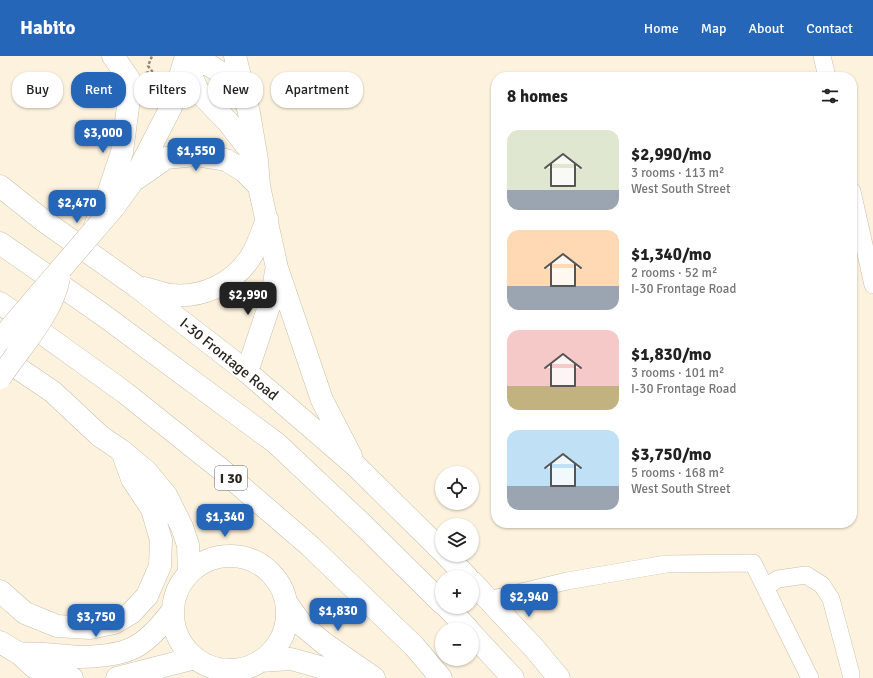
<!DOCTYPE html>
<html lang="en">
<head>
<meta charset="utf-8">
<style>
  body { margin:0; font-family:Signika,sans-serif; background:#f2f2f2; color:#222; height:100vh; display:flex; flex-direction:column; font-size:15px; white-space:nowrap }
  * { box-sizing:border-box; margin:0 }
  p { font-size:13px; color:#767676 }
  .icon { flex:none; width:22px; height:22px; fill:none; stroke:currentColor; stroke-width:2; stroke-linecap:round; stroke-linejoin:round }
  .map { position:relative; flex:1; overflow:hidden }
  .panel { position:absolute; left:491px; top:16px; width:366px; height:456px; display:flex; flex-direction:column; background:#fff; border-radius:16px; box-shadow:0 1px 3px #0004 }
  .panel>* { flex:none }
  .hud { position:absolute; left:12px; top:16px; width:380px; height:36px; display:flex; gap:8px }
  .fabs { position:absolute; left:435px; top:410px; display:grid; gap:8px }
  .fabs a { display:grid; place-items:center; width:44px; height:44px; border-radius:50%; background:#fff; box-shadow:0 1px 3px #0004; font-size:20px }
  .price { position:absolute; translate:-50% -34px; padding:0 9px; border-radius:8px; background:#2566b8; color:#fff; font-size:13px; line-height:26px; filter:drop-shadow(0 1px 2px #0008) }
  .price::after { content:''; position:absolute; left:50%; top:24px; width:12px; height:9px; margin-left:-6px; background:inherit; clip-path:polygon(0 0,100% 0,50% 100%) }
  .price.selected { background:#222; color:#fff }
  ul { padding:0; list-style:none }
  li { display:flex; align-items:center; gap:12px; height:100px; padding:0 16px }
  li span { display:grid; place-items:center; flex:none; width:112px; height:80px; border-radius:12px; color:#555 }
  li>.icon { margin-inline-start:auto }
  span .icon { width:48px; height:48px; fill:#fffc; stroke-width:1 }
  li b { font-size:17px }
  h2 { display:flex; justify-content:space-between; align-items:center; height:48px; padding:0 16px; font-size:17px }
  .tag { padding:0 14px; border-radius:16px; background:#fff; box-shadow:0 1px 3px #0004; font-size:14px; line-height:36px }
  .tag.selected { background:#2566b8; color:#fff }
  header { display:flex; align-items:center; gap:24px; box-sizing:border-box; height:56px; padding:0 20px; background:#2566b8; color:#fff }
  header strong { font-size:19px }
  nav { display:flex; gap:22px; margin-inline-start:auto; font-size:14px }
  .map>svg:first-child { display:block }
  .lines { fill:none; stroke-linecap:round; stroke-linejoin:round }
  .minor-casing { stroke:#cac0ac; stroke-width:18 }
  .major-casing { stroke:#cac0ac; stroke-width:23 }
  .highway-casing { stroke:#cac0ac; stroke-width:23 }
  .path { stroke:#90897b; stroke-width:2.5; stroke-dasharray:3 2; stroke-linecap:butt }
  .minor { stroke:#fff; stroke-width:17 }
  .major { stroke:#fff; stroke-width:22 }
  .highway { stroke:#fff; stroke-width:22 }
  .major-bridge-casing { stroke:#cac0ac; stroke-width:23; stroke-linecap:butt }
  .major-bridge { stroke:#fff; stroke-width:22 }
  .labels { text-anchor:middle; stroke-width:4; stroke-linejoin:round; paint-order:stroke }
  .shield { fill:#fff; stroke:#6a6762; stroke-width:1 }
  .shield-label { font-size:14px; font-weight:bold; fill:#2a261e }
  .street-label { font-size:15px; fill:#2a261e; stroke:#fff }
</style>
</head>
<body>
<header>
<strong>Habito</strong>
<nav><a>Home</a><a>Map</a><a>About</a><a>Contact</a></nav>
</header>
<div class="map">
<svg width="873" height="622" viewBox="0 0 873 622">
  <rect width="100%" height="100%" fill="#fcf2dd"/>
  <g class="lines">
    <defs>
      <path id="minor" d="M822,0L827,21
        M852,135L873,229
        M765,531L778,523L806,519L822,529L831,543L851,618V622
        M489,544L567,525L666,508L753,507L810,622"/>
      <path id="major" d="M235,0L249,57L257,104L259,130L277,212L322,344L351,400
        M240,42L226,20L204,6H185L198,35L228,66L255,101
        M136,123L166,102L195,99L226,104L244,115L259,130
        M0,130L44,165L136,230L247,316L356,410L442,495
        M114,151L133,125L171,51L186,0
        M95,170L106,144L122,96L129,43V23L113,0
        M144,232C153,234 162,238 171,239C202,242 233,228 250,202C258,190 262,176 267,163
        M0,300L53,336L100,380L122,395L147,416L166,439L182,471L188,489L189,516
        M247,316L272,241L276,215
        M446,499L467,521
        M173 557a57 57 0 1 1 114 0a57 57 0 1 1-114 0Z
        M472,526L534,592L559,622
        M0,535L25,557L57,570L90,572L114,567L131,557L147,540L160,510L161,484L152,453L132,423L122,395
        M286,546L303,570L325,588L374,622
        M0,586L20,598L34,611L72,622
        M20,598C40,596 59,600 79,601C94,601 119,599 133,592C148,585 164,566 173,554
        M260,605L291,603L331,614L347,622
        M117,622L195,602"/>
      <path id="highway" d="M0,187L103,259L276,387L359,465L442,547
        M0,247L124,336L223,415L310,490L414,590L441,622
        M447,551L468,573
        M472,578L513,622"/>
    </defs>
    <!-- minor casing -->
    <use href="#minor" class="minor-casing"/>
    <!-- major casing -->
    <use href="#major" class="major-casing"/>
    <!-- highway casing -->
    <use href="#highway" class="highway-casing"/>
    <!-- path -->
    <path class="path" d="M146,17L152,15L148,10L152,0"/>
    <!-- minor -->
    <use href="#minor" class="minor"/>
    <!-- major -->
    <use href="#major" class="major"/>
    <!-- highway -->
    <use href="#highway" class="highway"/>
    <defs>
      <path id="major-bridge" d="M0,284L114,151
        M0,322C20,291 52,259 59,222"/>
    </defs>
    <!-- major-bridge casing -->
    <use href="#major-bridge" class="major-bridge-casing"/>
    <!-- major-bridge -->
    <use href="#major-bridge" class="major-bridge"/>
  </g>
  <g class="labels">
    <!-- shield labels -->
    <rect class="shield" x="215" y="410" width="32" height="24" rx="3"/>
    <g class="shield-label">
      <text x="231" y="427">I 30</text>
    </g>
    <!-- street labels -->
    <g class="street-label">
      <text transform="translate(229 303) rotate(39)" y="5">I-30 Frontage Road</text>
    </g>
  </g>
</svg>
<div class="fabs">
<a><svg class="icon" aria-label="locate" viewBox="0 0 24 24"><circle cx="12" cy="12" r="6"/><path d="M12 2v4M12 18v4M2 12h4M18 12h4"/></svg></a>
<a><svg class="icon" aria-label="layers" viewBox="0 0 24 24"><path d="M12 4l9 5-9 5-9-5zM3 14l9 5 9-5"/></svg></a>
<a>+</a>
<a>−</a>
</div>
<b class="price" style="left:103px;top:98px">$3,000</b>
<b class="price" style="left:196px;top:116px">$1,550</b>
<b class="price" style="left:77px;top:168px">$2,470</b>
<b class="price selected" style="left:248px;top:260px">$2,990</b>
<b class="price" style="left:225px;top:482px">$1,340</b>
<b class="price" style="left:529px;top:562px">$2,940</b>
<b class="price" style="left:338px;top:576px">$1,830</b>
<b class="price" style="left:96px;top:582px">$3,750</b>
<div class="hud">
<a class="tag">Buy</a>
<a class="tag selected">Rent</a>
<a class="tag">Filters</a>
<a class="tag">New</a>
<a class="tag">Apartment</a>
</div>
<section class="panel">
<h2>8 homes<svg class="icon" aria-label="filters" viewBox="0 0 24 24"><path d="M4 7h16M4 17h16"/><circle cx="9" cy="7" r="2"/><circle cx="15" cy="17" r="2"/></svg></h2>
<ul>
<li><span style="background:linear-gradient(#dfe7d0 75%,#9aa5b1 0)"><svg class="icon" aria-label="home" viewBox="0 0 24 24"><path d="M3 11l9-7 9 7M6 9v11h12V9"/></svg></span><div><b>$2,990/mo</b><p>3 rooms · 113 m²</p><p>West South Street</p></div></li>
<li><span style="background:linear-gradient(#ffd9b3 70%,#9aa5b1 0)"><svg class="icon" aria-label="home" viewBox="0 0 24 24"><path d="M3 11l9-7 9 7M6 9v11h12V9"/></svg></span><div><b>$1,340/mo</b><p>2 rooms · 52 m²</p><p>I-30 Frontage Road</p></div></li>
<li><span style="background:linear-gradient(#f6c9c9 70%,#c2b280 0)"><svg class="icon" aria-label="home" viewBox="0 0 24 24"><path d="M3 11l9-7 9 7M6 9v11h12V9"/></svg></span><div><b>$1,830/mo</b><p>3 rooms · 101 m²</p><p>I-30 Frontage Road</p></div></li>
<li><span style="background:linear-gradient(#bfe0f5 70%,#9aa5b1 0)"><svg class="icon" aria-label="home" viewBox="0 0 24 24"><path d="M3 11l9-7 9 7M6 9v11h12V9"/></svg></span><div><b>$3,750/mo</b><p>5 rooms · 168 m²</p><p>West South Street</p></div></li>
</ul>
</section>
</div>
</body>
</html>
